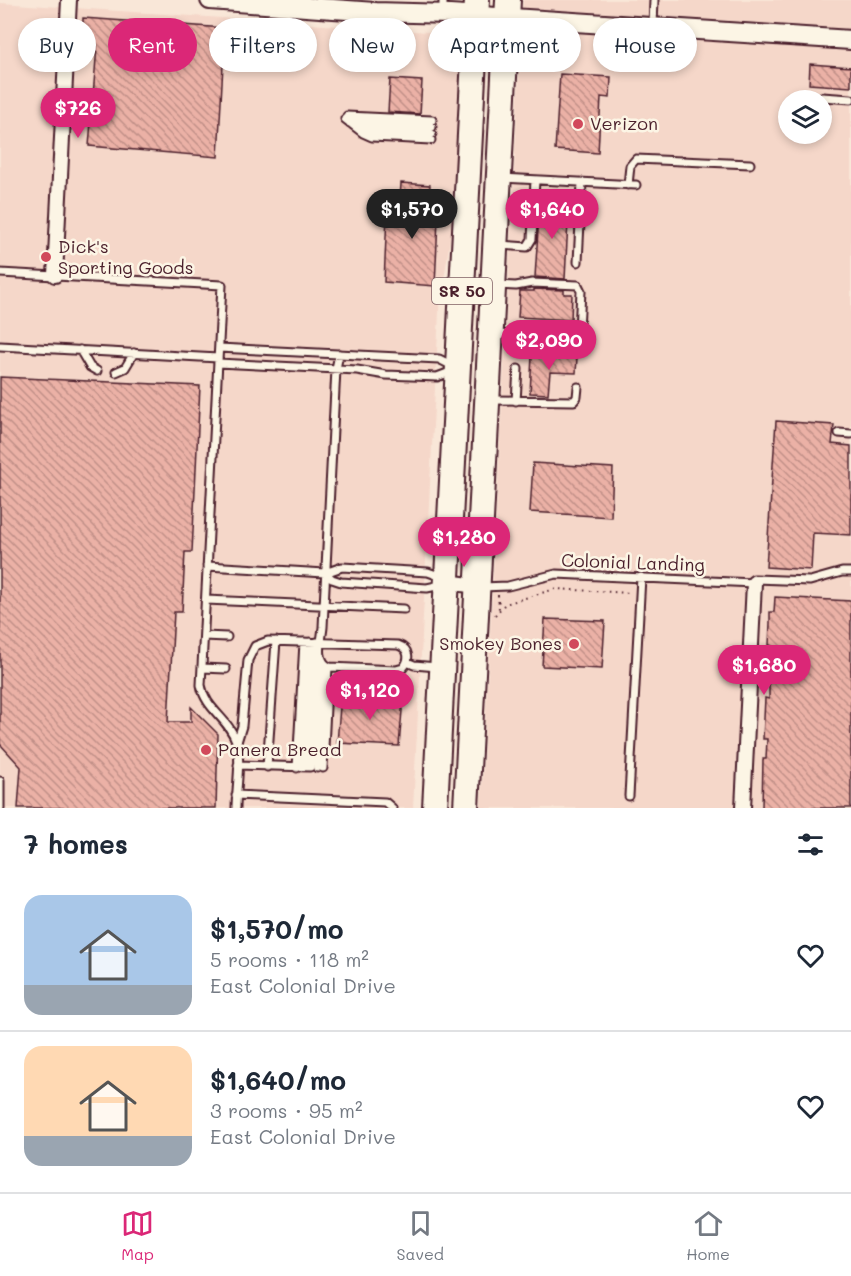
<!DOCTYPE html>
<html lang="en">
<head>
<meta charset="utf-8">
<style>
  body { margin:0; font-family:Mali,sans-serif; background:#f6f6f7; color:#1f2937; height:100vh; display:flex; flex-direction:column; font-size:22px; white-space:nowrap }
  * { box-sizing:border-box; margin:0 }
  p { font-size:20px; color:#747a83 }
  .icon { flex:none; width:33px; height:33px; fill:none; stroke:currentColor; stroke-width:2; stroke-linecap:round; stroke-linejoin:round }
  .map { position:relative; height:808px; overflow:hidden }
  .drawer { display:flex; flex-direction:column; background:#fff; flex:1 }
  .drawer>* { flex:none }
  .guide { position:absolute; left:18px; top:18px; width:816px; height:54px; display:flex; gap:12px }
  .controls { position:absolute; left:778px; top:90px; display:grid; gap:12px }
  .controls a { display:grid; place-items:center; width:54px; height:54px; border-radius:50%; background:#fff; box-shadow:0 3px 9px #0003; font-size:30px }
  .price { position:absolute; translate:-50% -51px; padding:0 14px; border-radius:21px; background:#db2777; color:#fff; font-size:20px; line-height:39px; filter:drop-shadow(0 2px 3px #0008) }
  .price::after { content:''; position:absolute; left:50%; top:36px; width:18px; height:14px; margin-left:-9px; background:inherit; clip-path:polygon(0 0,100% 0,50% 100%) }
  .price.on { background:#222; color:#fff }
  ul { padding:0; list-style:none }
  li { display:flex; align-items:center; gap:18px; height:150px; padding:0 24px }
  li+li { border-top:2px solid #e0e1e3 }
  li span { display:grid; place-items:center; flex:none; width:168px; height:120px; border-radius:18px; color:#555 }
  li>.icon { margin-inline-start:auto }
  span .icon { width:72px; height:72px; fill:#fffc; stroke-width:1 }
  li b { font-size:26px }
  h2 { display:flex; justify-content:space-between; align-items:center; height:72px; padding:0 24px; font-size:26px }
  .chip { padding:0 21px; border-radius:27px; background:#fff; box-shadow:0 3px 9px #0003; font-size:21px; line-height:54px }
  .chip.on { background:#db2777; color:#fff }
  .tabs { display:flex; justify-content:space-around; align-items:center; height:84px; border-top:2px solid #e0e1e3; background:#fff; font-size:16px; color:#747a83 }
  .tabs a { display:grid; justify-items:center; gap:3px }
  .tabs .on { color:#db2777 }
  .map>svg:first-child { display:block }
  .built { fill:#f5d7c9; fill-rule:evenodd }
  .building { fill:url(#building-back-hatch); stroke:#4a1f2b; stroke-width:1.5 }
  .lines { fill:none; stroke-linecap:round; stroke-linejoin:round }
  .service-casing { stroke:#4a1f2b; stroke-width:11 }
  .minor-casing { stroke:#4a1f2b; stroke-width:18 }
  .tertiary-casing { stroke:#4a1f2b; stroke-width:22 }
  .trunk-casing { stroke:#4a1f2b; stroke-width:28 }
  .path { stroke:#4a1f2b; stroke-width:2; stroke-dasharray:1.5 4.5; stroke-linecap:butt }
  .service { stroke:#fcf5e5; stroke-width:7 }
  .minor { stroke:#fcf5e5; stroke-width:14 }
  .tertiary { stroke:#fcf5e5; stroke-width:18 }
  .trunk { stroke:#fcf5e5; stroke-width:24 }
  .poi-dot { fill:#d1495b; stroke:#fcf5e5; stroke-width:2 }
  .labels { text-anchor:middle; stroke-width:5; stroke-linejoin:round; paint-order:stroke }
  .shield { fill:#fcf5e5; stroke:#7f5f63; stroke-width:1.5 }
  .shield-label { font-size:16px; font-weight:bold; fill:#4a1f2b }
  .poi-label { font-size:18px; fill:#4a1f2b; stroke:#fcf5e5; text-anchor:start }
  .street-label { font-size:18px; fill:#4a1f2b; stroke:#fcf5e5 }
</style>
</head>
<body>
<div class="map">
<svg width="851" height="808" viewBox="0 0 851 808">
  <defs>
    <pattern id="building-back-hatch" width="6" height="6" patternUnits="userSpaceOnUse" patternTransform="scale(1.5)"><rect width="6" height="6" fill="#ebb1a6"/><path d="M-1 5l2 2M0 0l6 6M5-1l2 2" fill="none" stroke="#c08f87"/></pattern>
  </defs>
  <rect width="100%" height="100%" fill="#f9e7d8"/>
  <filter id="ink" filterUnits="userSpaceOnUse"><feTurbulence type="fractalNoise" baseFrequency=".0167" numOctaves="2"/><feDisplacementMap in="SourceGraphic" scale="12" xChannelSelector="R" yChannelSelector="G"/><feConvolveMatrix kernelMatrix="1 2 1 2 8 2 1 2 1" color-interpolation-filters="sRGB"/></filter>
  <g filter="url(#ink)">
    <!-- built -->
    <path class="built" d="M523,0H851V808H481ZM789,100H822V134H789Z
      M0,3L458,34L463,44L453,220L439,312L413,808H0Z"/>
    <!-- building -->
    <path class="building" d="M83,18L225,28L218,157L89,146L97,46L82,45Z
      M810,64L851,67V87L809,84Z
      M560,74L611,77L610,98L601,97L598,153L555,150Z
      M390,79L422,81L420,114L388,112Z
      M401,183L430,185L428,218L438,219L435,286L384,282L387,215L399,216Z
      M540,200L569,202L565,279L535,277Z
      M534,289L564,290V294H572L571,320L518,317L520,291H534Z
      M532,356L577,358L576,373L550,372L548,394L530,393Z
      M0,377L200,386L192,552H185L182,612H174L168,722H191V707L218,734L216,808H18L21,767L0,744Z
      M776,421L834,425L832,444L851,446V535L813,533L811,570L766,567Z
      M533,463L613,468L611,517L530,512Z
      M775,597L851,601V808H762L763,759H766L767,739H763L765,698L769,699V665L771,666L772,646L769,645L770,623V612H774Z
      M545,619L605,621L602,669L542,666Z
      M341,695L403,699L399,746L337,743Z"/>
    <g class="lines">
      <defs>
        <path id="service" d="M443,14V0
          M653,25L654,0
          M822,97L851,99
          M347,116L432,120
          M345,119L363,133L372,137L431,140
          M350,123L432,127
          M361,130L432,134
          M502,178L636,185
          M628,185L630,166L636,159L750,164
          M500,245L527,247L532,239L535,180
          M578,262L582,183
          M0,273L222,285L201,685C205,709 229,719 236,741C242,759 236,789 236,808
          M496,334L572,338L579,330L581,291L578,285L532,283L516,286L497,285
          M0,346L218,358
          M219,348L439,359L453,366
          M80,350L90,367L97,371
          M218,363L357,370L386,375L437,377L453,371
          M116,372L125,368L134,353
          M493,400L574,401L577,397L578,387
          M516,401L518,369
          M839,433L851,434
          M207,566L325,573L342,567L428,572L442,577
          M325,573L332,579L341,582L427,588L441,585
          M754,579L810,581L842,572H851
          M482,587L508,586L556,574L754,583
          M206,600L404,609
          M204,636L227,637
          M407,662L414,665L437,667
          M202,668L226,669
          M237,742L242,726L248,660L255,646L268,641L398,645C410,649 410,660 403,668L396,670L330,667C315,662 322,639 323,627L336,369L339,354
          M238,765L310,767L317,642
          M267,767L276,641
          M304,767L310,642
          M297,768L304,642
          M317,768L322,663
          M323,768L328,667
          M0,781V808
          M236,795L385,802L392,808
          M629,796L641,577"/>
        <path id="minor" d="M55,275L69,0
          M447,582L477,586
          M743,808L754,583"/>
        <path id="tertiary" d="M210,0L375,12L450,14L851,40"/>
        <path id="trunk" d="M435,808L477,0
          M466,808L508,0"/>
      </defs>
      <!-- service casing -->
      <use href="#service" class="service-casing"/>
      <!-- minor casing -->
      <use href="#minor" class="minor-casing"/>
      <!-- tertiary casing -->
      <use href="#tertiary" class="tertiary-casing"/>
      <!-- trunk casing -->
      <use href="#trunk" class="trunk-casing"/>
      <!-- path -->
      <path class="path" d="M498,595L499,609
        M495,615L505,604L555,589L631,593"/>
      <!-- service -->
      <use href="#service" class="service"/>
      <!-- minor -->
      <use href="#minor" class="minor"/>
      <!-- tertiary -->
      <use href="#tertiary" class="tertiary"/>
      <!-- trunk -->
      <use href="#trunk" class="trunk"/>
    </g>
  </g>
  <!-- markers -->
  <g class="poi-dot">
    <circle cx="578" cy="124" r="6"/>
    <circle cx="46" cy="257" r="6"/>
    <circle cx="574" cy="644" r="6"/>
    <circle cx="206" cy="750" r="6"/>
  </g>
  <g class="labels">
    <!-- shield labels -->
    <rect class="shield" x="432" y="278" width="60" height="26" rx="4.5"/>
    <g class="shield-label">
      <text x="462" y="297">SR 50</text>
    </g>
    <!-- poi labels -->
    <g class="poi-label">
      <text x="590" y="130">Verizon</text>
      <text x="58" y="253">Dick's<tspan x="58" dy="21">Sporting Goods</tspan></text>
      <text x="562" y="650" text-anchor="end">Smokey Bones</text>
      <text x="218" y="756">Panera Bread</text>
    </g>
    <!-- street labels -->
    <g class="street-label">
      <text transform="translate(633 563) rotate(2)" y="6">Colonial Landing</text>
    </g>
  </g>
</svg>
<div class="controls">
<a><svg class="icon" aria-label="layers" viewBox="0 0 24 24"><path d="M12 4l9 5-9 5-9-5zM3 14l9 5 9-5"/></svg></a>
</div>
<b class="price" style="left:78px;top:139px">$726</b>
<b class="price on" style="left:412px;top:240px">$1,570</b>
<b class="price" style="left:552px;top:240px">$1,640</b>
<b class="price" style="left:549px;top:371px">$2,090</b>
<b class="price" style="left:464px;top:568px">$1,280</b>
<b class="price" style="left:764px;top:696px">$1,680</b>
<b class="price" style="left:370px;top:721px">$1,120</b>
<div class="guide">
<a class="chip">Buy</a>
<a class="chip on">Rent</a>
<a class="chip">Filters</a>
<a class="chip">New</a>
<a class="chip">Apartment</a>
<a class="chip">House</a>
</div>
</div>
<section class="drawer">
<h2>7 homes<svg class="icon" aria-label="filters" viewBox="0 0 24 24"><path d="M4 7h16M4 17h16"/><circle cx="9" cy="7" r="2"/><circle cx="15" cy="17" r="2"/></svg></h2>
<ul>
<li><span style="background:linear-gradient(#a9c7e8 75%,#9aa5b1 0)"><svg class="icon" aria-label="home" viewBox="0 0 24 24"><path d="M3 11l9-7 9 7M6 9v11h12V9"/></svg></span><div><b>$1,570/mo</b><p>5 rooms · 118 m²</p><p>East Colonial Drive</p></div><svg class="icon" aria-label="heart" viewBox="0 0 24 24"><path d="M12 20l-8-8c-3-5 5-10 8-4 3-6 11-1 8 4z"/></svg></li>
<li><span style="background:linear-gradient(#ffd9b3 75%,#9aa5b1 0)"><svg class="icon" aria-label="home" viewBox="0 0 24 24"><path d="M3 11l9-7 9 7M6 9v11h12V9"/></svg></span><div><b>$1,640/mo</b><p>3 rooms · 95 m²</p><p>East Colonial Drive</p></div><svg class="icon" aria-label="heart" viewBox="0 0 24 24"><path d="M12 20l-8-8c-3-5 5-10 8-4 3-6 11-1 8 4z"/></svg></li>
</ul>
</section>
<nav class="tabs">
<a class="on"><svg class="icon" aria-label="map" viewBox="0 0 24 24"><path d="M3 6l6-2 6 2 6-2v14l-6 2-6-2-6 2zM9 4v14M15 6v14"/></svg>Map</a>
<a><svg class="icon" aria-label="saved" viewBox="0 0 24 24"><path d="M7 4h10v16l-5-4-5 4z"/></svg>Saved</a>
<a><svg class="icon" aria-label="home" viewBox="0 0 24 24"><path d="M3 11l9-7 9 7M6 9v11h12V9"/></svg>Home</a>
</nav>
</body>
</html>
